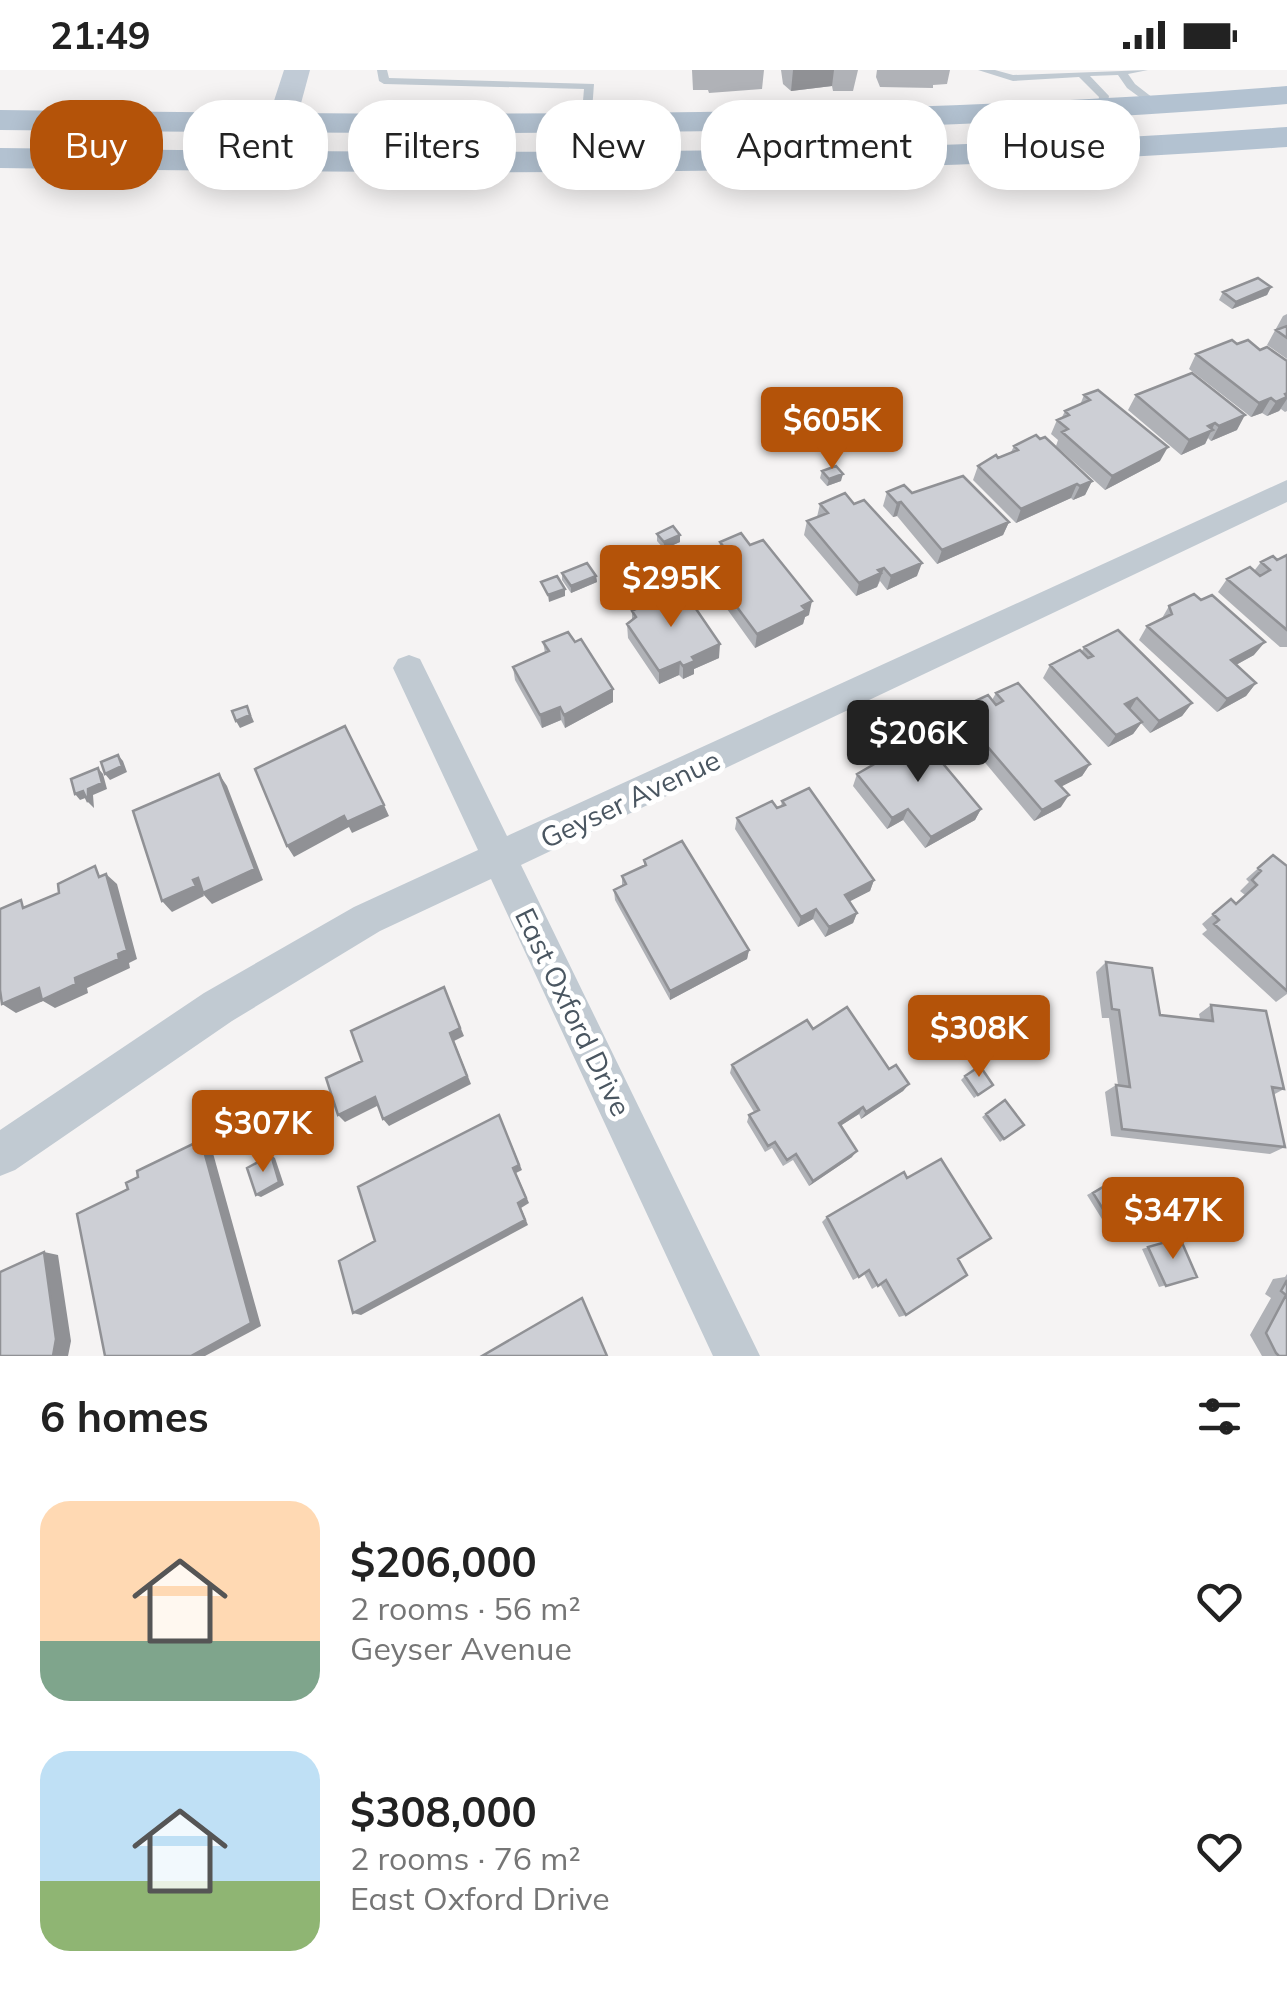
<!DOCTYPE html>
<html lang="en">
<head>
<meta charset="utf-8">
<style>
  body { margin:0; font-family:Mulish,sans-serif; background:#f2f2f2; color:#222; height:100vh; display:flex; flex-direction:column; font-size:38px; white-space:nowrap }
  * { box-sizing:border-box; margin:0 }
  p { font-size:32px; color:#767676 }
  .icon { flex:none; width:55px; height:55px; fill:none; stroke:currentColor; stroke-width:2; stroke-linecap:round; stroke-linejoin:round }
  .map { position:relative; height:1286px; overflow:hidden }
  .panel { display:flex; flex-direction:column; background:#fff; flex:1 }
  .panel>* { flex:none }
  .hud { position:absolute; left:30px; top:30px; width:1228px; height:90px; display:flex; gap:20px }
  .price { position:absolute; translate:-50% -85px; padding:0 22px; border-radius:10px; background:#b45309; color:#fff; font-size:32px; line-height:65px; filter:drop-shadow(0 2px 5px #0008) }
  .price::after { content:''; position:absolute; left:50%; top:60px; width:30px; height:22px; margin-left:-15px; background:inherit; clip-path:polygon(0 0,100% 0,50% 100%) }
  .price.selected { background:#222; color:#fff }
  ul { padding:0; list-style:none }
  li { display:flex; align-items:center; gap:30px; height:250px; padding:0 40px }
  li span { display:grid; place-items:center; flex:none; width:280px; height:200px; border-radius:30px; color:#555 }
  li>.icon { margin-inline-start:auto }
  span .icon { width:120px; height:120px; fill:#fffc; stroke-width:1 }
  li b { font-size:42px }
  h2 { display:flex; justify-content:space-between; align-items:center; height:120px; padding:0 40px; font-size:42px }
  .pill { padding:0 35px; border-radius:40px; background:#fff; box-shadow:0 5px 25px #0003; font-size:35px; line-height:90px }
  .pill.selected { background:#b45309; color:#fff }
  .status { display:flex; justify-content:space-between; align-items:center; height:70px; padding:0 50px; background:#fff; direction:ltr }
  .status svg { height:28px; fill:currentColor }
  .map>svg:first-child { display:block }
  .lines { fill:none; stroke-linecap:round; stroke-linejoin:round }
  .lane { fill:#c1cad2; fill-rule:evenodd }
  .street { fill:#c1cad2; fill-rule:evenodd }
  .secondary { fill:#c1cbd6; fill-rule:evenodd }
  .primary { fill:#b3c2d1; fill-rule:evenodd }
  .wall { fill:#b0b2b7 }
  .shaded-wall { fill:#909195 }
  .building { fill:#cdcfd5; stroke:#909195; stroke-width:2.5 }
  .labels { text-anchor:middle; stroke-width:10; stroke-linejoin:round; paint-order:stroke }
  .street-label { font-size:28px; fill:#4a5661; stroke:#fff }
</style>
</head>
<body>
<div class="status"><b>21:49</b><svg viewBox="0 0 49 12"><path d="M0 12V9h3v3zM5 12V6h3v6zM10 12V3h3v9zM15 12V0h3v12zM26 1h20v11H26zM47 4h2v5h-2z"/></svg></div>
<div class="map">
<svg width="1287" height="1286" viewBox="0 0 1287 1286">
  <rect width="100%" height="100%" fill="#f5f3f3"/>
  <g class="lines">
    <!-- lane -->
    <path class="lane" d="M377,0H387L389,8L594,14L591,54L586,57L581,54L584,19L384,14L379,11Z
      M978,0H995L1013,5L1148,0L1128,4L1135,14L1162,35L1153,37L1127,18L1118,5L1090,6L1109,26L1107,38L1102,41L1097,38L1099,27L1079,7L1013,11Z"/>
    <!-- street -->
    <path class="street" d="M1287,410V432L521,795L760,1286H713L491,809L380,861L232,951L15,1100L0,1106V1060L204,923L354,837L478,780L393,598L398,589L409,585L420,589L507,766Z"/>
    <!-- secondary -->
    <path class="secondary" d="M284,0H310L300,37L267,97H247L243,91L272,37Z"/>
    <!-- primary -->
    <path class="primary" d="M1287,16V34C858,70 430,64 0,60V40C430,45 858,50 1287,16Z
      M1287,57V77C858,108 430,104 0,98V78C430,83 858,88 1287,57Z"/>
  </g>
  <!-- wall -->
  <path class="wall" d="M692,0H764L762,19L709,23L708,20H693Z
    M781,0H858L853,21H833L832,16L791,21L783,14Z
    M877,0H950L947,14L933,15V18L880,17L876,7Z
    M1271,217L1267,225L1232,239L1219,230L1223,222Z
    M1287,244V289L1267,275L1283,246Z
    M1237,274L1260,280L1287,291V341L1285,342L1281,339L1279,341L1267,346L1262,343L1251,347L1189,299L1196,284Z
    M1084,325L1160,391L1105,420L1056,376L1058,370L1051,364L1057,350L1062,347L1065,341L1080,335Z
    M1136,325L1237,360L1211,371L1208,368L1205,374L1181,385L1128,340Z
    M1014,376L1092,411L1085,425L1073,430L1071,428L1016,453L973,410L978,396L1011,382Z
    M822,401L841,411L827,416L820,408Z
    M887,422L1009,452L1003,465L937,494L897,446L893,447L883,436Z
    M820,434L917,506L887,520L880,511L877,517L856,526L804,465L807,451L817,447Z
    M657,464L680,465V472L664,479L657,471Z
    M720,472L809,545L805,547L803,554L755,578L704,507L705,494L720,488L719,486Z
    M1287,485V577H1280L1218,522L1227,509L1254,501L1261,492L1277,490Z
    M562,503L596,506L597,512L571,523L562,510Z
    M638,534L719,588L694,599V604L683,609L679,605L659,614L628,568L627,554L632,551V541L638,538Z
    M1169,536L1254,585L1236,595L1256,613L1246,626L1217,642L1139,570L1147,556L1161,550Z
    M543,572L613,632L565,658L561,650L542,658L515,610L513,597L545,583Z
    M1084,577L1192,633L1182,646L1150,663L1141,653L1133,664L1108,677L1043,608L1050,595L1082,581Z
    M996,623L1090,694L1082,706L1061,716V737L1034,751L951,652L956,640L992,630Z
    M881,677L981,739L975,750L925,778L903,750L887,759L853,716L857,704L870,697L874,687L878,685Z
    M782,731L874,810L870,821L849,831L857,843L853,853L825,867L813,849L798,857L735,759L737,748L777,738L781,736Z
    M1273,785L1287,796V924L1276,932L1202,864L1207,860L1202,854L1231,829L1236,834L1245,825L1240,821L1249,812L1246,809Z
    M644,790L749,880L747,889L670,930L615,830L614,820L622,816V806L644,796Z
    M1106,892L1160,945L1200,949L1199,944L1211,935L1284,1019L1273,1025L1285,1077L1270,1084L1111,1066L1105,1022L1116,1015H1118L1109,948H1102L1096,902Z
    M813,959L889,999L909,1014L903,1021L861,1049L859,1044L840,1056L852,1087L809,1116L793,1090L783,1096L772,1078L765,1082L747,1052L749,1045L754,1042L730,1003L732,995Z
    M965,1006L993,1015L974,1028L961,1010Z
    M1005,1030L1024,1055L1000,1072L982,1047Z
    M1113,1111L1116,1160L1110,1162L1087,1125Z
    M827,1147L958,1189L906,1245L899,1247L880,1214L872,1219L864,1204L853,1210L822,1152Z
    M1180,1168L1197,1207L1159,1217L1142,1179Z
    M1287,1204V1286H1262L1250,1265L1271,1228L1265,1224L1273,1209L1285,1207Z"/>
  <!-- shaded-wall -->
  <path class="shaded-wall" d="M793,0H834L832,16L791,21Z
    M1271,217L1267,225L1232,239L1236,232Z
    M1287,323L1285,328L1287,327V329L1279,341L1267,346L1276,332Z
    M1271,328L1262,343L1251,347L1259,333Z
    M1245,345L1237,360L1211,371L1219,356Z
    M1215,353L1205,374L1181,385L1189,370L1208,356Z
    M1168,377L1160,391L1105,420L1112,406Z
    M843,404L841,411L827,416L829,409Z
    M1092,411L1085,425L1073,430L1080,416Z
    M1077,414L1071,428L1016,453L1021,439Z
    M901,432L897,446L893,447L897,433Z
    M1009,452L1003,465L937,494L942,480Z
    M680,465V472L664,479V472Z
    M922,493L917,506L887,520L891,506Z
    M884,498L877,517L856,526L859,513Z
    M596,506L597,512L571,523V516Z
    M565,519V526L549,532L548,525Z
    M812,531L809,545L805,547L803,554L755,578L757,564Z
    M1265,572L1254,585L1221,603L1231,590Z
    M720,574L719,588L694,599V604L683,609V596L692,587Z
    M680,592L679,605L659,614V601Z
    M1256,613L1246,626L1217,642L1227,629Z
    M613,619V632L565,658L564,645Z
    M1137,628L1129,641L1125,634Z
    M1192,633L1182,646L1150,663L1159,651Z
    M247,636L254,652L240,658L236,651Z
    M560,637L561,650L542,658L540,645Z
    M1142,652L1133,664L1108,677L1116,665Z
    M118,685L123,691L127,702L110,710L105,704Z
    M1090,694L1082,706L1049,723L1056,711Z
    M98,698L103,704L107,719L93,725L94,738L88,732V727L80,730L75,724L88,719Z
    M219,704L227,716L263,810L212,834L203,824L204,826L172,842L162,831L193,810Z
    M1069,725L1061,737L1034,751L1042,740Z
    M384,735L389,746L352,763L349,757L294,787L287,776L344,746Z
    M908,739L903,750L887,759L892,748Z
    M981,739L975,750L925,778L931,767Z
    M106,804L117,814L137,889L129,893L130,898L87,918L88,923L55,938L43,931L16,943L2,934L39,918L75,908Z
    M874,810L870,821L841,836L845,825Z
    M816,839L813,849L798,857L801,847Z
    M857,843L853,853L825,867L829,857Z
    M749,880L747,889L670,930V921Z
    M444,917L464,966L454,971L471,1014L389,1056L383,1049Z
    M909,1014L903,1021L861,1049L866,1042Z
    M375,1027L381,1034L345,1052L338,1045Z
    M863,1037L859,1044L834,1060L839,1053Z
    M499,1045L522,1100L516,1103L529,1133L521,1138L528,1155L361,1245L353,1243L518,1133L513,1098Z
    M201,1070L211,1076L261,1256L205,1286H191Z
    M857,1081L852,1087L809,1116L813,1111Z
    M271,1085L275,1088L284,1115L261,1127L256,1125Z
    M44,1182L58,1185L71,1271L68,1286H53Z"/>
  <!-- building -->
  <path class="building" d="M1258,208L1271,217L1236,232L1223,222Z
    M1287,256V268L1276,260Z
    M1232,270L1237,274L1248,270L1260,280L1267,277L1287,291V323L1285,324L1287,327L1276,332L1271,328L1259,333L1196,284Z
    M1192,303L1245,345L1219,356L1215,353L1208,356L1213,360L1189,370L1136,325Z
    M1098,320L1168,377L1112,406L1062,362L1068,359L1057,350L1069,345L1065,341L1090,330L1084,325Z
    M1036,365L1040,369L1045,367L1092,411L1080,416L1077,414L1021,439L978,396L996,385L998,388L1018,380L1014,376Z
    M836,396L843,404L829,409L822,401Z
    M963,406L1009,452L942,480L901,432L897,433L887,422L904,415L912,423Z
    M845,423L854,434L864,430L922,493L891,506L884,498L878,500L881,503L859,513L807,451L828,443L820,434Z
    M673,456L680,465L664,472L657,464Z
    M741,463L750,475L763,470L812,531L802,536L806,540L757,564L705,494L729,484L720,472Z
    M1287,485V560L1227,509L1250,497L1260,506L1270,500L1261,492L1273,486L1277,490Z
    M587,493L596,506L571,516L562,503Z
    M557,506L565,519L548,525L541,512Z
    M681,517L720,574L692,587L695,591L683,596L680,592L659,601L627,554L636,547L632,541L640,537L638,534Z
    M1194,524L1201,530L1212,525L1265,572L1231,590L1256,613L1227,629L1147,556L1172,544L1169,536Z
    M1118,560L1192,633L1159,651L1137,628L1125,634L1142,652L1116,665L1050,595L1080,580L1088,588L1093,586L1084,577Z
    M568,562L575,572L581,569L613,619L564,645L560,637L540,645L513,597L549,581L543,572Z
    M1018,613L1090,694L1056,711L1069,725L1042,740L956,640L988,625L996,635L1003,631L996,623Z
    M247,636L250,645L236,651L232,641Z
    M345,656L384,735L347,752L344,746L287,776L255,699Z
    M914,659L981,739L931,767L908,739L892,748L857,704L878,692L874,687L885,681L881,677Z
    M118,685L122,696L105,704L101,692Z
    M98,698L102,713L88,719V732L83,721L75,724L71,709Z
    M219,704L255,799L203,823L198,808L193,810L196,816L162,831L133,741Z
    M809,718L874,810L845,825L857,843L829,857L816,839L801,847L737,748L772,731L777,738L785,735L782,731Z
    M682,771L749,880L670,921L614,820L626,814L622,806L646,795L644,790Z
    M1273,785L1287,796V921L1214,854L1219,850L1213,844L1231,829L1236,834L1257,815L1252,810L1261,801L1258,798Z
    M95,796L99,807L106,804L127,880L118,884L119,889L75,908L76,914L42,930L39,918L2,934L0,920V839L21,830L23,838L59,823L58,814Z
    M1106,892L1152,898L1160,945L1213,951L1211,935L1266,941L1284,1019L1272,1017L1285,1077L1122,1059L1116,1015L1130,1017L1119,940L1112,939Z
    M444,917L460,958L450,963L467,1006L383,1049L375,1027L338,1045L326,1008L362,991L351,961Z
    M847,937L889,999L896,995L909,1014L866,1042L863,1037L839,1053L857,1081L813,1111L796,1084L787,1090L775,1072L768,1076L749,1045L759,1040L732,995L807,950L813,959Z
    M980,996L993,1015L978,1025L965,1006Z
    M1005,1030L1024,1055L1004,1069L986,1044Z
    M499,1045L519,1095L513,1098L526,1128L518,1133L525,1150L353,1243L339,1191L375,1171L358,1117Z
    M201,1070L251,1253L191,1286H105L77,1144L128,1119L126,1113L138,1107L137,1101Z
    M271,1085L279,1112L256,1125L247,1098Z
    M941,1089L991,1168L958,1189L967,1205L906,1245L886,1210L878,1216L869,1200L859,1207L827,1147L904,1102L907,1108Z
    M1113,1111L1137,1149L1116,1160L1093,1123Z
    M1180,1168L1197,1207L1166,1216L1148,1177Z
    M44,1182L56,1269L53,1286H0V1202Z
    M1287,1210V1286H1279L1276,1283L1266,1263L1286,1225L1281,1221Z
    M582,1228L607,1286H482Z"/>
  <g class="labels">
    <!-- street labels -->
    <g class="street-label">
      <text transform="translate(630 729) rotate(-25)" y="10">Geyser Avenue</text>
      <text transform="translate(573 942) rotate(64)" y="10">East Oxford Drive</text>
    </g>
  </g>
</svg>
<b class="price" style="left:832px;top:402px">$605K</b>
<b class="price" style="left:671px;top:560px">$295K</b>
<b class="price selected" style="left:918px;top:715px">$206K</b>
<b class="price" style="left:979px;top:1010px">$308K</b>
<b class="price" style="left:263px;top:1105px">$307K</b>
<b class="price" style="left:1173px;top:1192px">$347K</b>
<div class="hud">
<a class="pill selected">Buy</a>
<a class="pill">Rent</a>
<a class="pill">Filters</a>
<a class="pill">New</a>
<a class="pill">Apartment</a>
<a class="pill">House</a>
</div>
</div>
<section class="panel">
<h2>6 homes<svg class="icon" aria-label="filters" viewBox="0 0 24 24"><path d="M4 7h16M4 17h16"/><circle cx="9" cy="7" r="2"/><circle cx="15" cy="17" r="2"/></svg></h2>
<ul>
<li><span style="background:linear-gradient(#ffd9b3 70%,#7fa58c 0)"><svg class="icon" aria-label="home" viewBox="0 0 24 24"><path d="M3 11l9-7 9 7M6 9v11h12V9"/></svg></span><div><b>$206,000</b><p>2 rooms · 56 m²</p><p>Geyser Avenue</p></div><svg class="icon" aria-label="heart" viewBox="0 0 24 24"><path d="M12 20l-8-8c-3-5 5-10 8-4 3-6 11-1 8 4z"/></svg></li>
<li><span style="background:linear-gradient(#bfe0f5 65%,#8fb573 0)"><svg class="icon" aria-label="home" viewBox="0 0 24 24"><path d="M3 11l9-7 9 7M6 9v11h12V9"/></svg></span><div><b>$308,000</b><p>2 rooms · 76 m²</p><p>East Oxford Drive</p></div><svg class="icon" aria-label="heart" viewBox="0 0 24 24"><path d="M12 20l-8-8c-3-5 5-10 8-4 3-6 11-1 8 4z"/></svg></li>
</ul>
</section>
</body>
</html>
